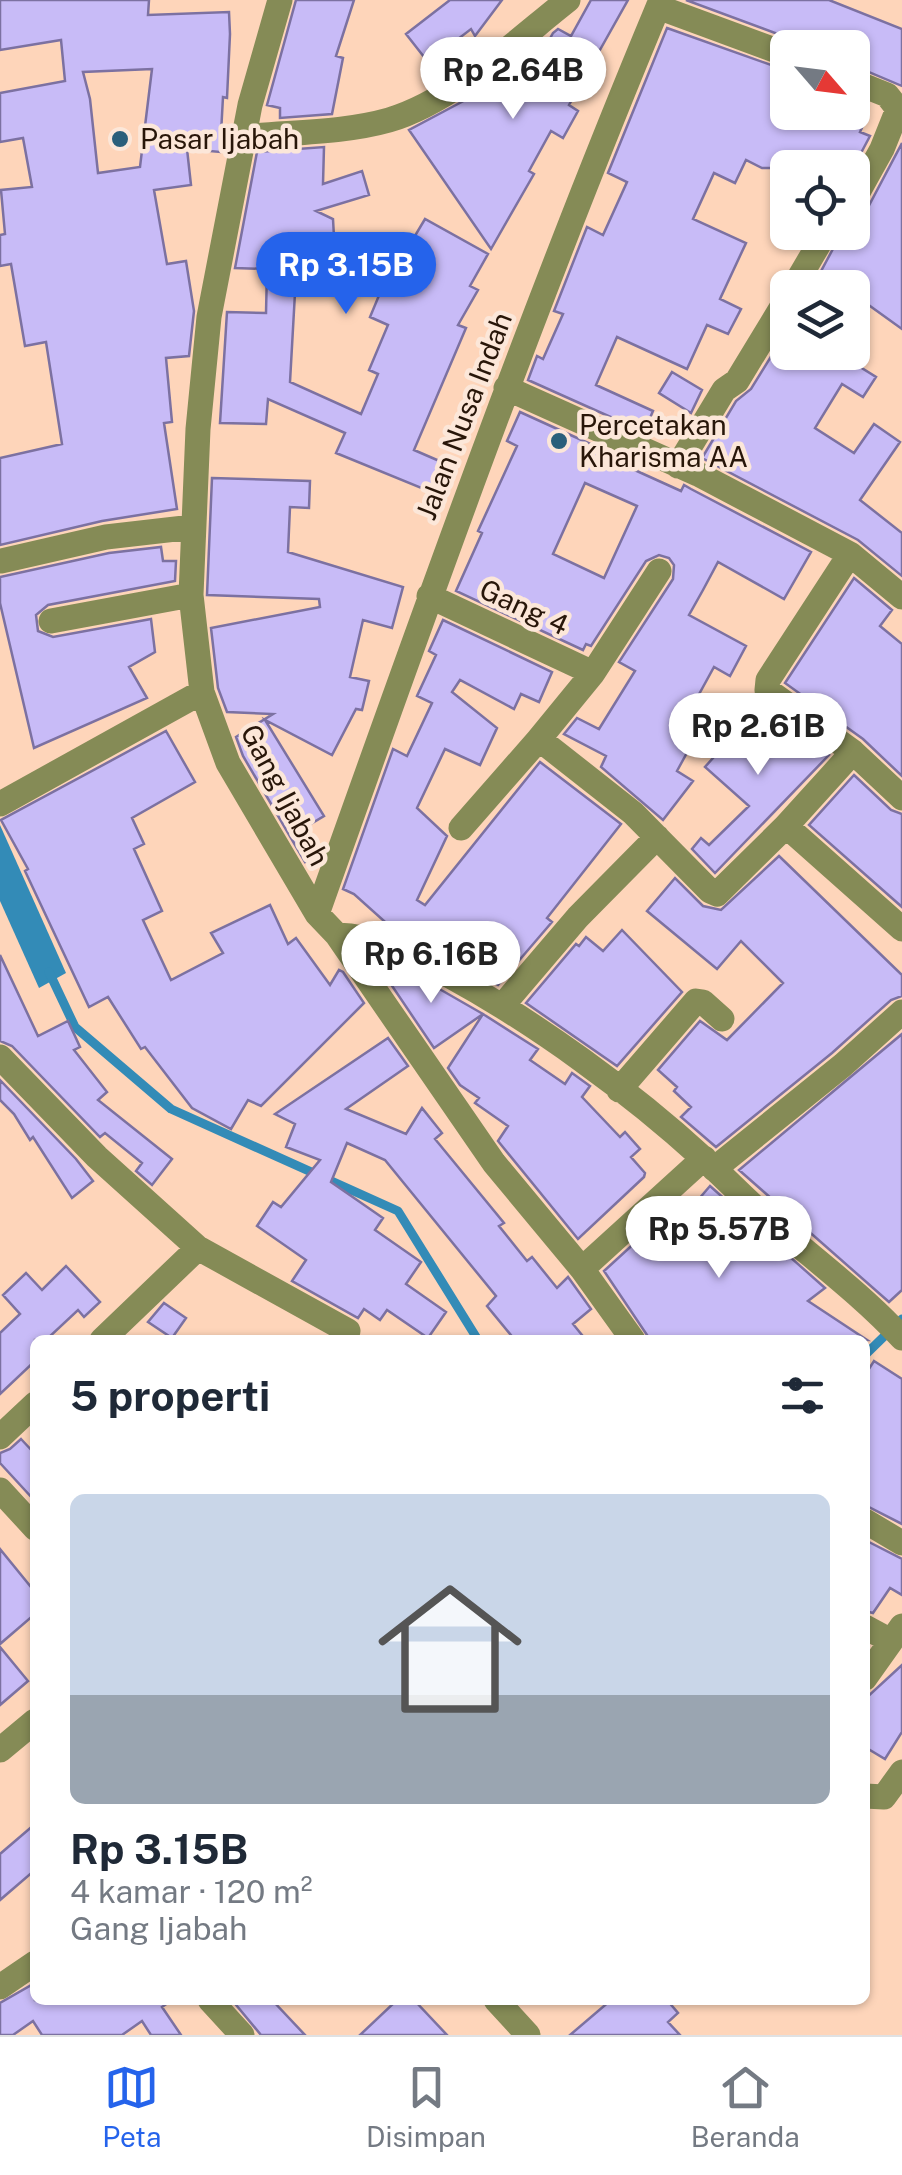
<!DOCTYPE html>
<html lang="id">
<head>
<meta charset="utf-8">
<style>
  body { margin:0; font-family:"Public Sans",sans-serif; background:#f2f2f3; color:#1f2937; height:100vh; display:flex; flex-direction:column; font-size:38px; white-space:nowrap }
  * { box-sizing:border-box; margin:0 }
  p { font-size:32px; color:#747a83 }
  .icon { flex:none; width:55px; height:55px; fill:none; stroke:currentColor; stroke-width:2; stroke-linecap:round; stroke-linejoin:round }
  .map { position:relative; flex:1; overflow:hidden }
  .side { position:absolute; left:30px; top:1335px; width:840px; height:670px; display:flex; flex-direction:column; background:#fff; border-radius:15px; box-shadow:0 2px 8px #0004 }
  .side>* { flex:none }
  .needle { width:65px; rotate:118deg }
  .tools { position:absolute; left:770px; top:30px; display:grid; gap:20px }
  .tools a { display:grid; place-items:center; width:100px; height:100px; border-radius:15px; background:#fff; box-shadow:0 2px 8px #0004; font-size:50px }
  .price { position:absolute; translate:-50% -85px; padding:0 22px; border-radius:35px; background:#fff; color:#222; font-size:32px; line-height:65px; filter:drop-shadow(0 2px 5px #0008) }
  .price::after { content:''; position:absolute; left:50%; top:60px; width:30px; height:22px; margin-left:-15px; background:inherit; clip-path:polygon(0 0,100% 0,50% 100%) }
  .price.selected { background:#2563eb; color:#fff }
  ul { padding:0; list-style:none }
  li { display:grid; align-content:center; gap:20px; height:530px; padding:0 40px }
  li span { display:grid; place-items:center; height:310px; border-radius:15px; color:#555 }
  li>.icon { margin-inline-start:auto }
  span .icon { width:180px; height:180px; fill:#fffc; stroke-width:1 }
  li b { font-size:42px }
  h2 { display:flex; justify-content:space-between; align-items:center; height:120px; padding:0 40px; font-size:42px }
  .menu { display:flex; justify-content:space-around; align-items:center; height:140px; border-top:2px solid #e0e1e3; background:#fff; font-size:28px; color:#747a83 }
  .menu a { display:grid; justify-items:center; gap:5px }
  .menu .selected { color:#2563eb }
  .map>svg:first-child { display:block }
  .water { fill:#338bb7 }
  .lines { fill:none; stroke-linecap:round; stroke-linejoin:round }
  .stream { stroke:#338bb7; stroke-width:9 }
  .building { fill:#c8bbf7; stroke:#7c71a1; stroke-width:2.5; fill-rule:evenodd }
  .minor { stroke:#858b56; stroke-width:25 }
  .poi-dot { fill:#2a5f7b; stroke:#fce7d9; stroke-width:4 }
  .labels { text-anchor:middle; stroke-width:9; stroke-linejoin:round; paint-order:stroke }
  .poi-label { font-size:28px; fill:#281609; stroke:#fce7d9; text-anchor:start }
  .street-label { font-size:28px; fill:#281609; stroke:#fce7d9 }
</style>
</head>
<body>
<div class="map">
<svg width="902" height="2035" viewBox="0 0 902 2035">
  <rect width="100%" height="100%" fill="#fed5ba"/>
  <!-- water -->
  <path class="water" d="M0,825L66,973L39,988L0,901Z"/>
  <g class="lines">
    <!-- stream -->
    <path class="stream" d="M49,972L75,1027L171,1109L398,1211L478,1340
      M865,1355L902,1319"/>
  </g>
  <!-- building -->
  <path class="building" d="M0,0H149L148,15L229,12L230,34L227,98L223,97L220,152L187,149L191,185L154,190L167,264L186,261L194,311L189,356L166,358L172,422L164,423L177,509L102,521L0,545V458L62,444L46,342L25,346L11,264L0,266V235L5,234L1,190L32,187L23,138L0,142V93L65,81L61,40L0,50ZM152,69L140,167L98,173L90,99L83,72Z
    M296,0H354L336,56L343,58L332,114L280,118V108L267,105Z
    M450,0H502L475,36L471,29L428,62L406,34Z
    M591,0H628L569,105L578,111L563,138L551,131L529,171L534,174L491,249L409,130L469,98L527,55L535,66L553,33L558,29L571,36Z
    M686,0H829L902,29V86L852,65V48H802L794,40Z
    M667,28L788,71V112H842L864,123L860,132L870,136L853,168H762L746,160L735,183L714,173L693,219L746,243L720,299L741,309L728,334L707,325L687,369L617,337L596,385L653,411L644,432L528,380L537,356L543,359L563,314L554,311L587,227L603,235L627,182L608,173Z
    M902,143V329L852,293V288H812L842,232H852V219L858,222L866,211Z
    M324,147L323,184L362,171L369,195L316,211L333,219L336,273L296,275L290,382L361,414L378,374L369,370L388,325L370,317L390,269L374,270L386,242L406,251L425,219L488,254L470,286L478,290L458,325L466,328L414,450L444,463L431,492L336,453L345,433L268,399L266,424L220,423L227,312L266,313L267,269L235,268L257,152Z
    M788,329V352H836L876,377L863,397L842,384L815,428L854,453L874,424L900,442L860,500L902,533V576L858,540L702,458L736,401L751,389Z
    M672,372L702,390L691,413L659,393Z
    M520,412L630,462L628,467L681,491L684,485L691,489L811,552L784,599L718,562L703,590L689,615L746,646L730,676L714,667L686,718L701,727L677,771L693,781L663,820L601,767L606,756L564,734L577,718L599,729L635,671L619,662L673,579L674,565L669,558L659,555L646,561L591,646L586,644L583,650L456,591L482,533L478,531L517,446L507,441ZM585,483L637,506L604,578L553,554Z
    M212,478L310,481L309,508L290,507L288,552L403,587L392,628L363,620L350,677L369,681L362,710L356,709L332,755L265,720L324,816L304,828L319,854L305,862L243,756L236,737L273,714L227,712L218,688L211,628L320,607L319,599L207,595Z
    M161,547L163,561H176L175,581L48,605L36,615L38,631L53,637L151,619L155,652L129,667L147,698L34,748L0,603V577L109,553Z
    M854,578L892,610L880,626L902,644V776L863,739L785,683Z
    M443,620L552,672L539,702L521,694L514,709L460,680L452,692L497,728L480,765L445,749L417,808L447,836L417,900L425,905L540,762L621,824L547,918L552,922L498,985L394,930L354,894L343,889L393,749L407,756L432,703L417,696L436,655L429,651Z
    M760,705L829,755L715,873L692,849L701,838L709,845L749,806L705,767Z
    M166,731L195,782L132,818L144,844L134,849L162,911L143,920L171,980L223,953L211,933L270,905L288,944L296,938L330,985L339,970L343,972L364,1003L261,1106L248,1100L231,1129L192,1108L145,1047L141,1049L108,997L89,1007L25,871L28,869L1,820Z
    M854,775L891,810L902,814V907L809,825Z
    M779,856L902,975V996L891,1000L832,1053L716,1147L681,1117L691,1107L674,1091L677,1087L658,1070L700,1021L727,1040L783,983L741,941L717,969L647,911L675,878L703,906L721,910Z
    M622,930L682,992L617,1066L526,1003L576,944L579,946L586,937L603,951Z
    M0,955L38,1036L68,1021L80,1047L74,1050L107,1092L98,1100L172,1159L152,1185L136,1171L142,1163L105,1133L100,1137L12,1046L0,1041Z
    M390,964L429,983L483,1014L434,1048L384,974Z
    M483,1014L538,1049L530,1060L565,1084L572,1073L590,1086L582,1097L620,1137L625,1132L640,1149L631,1157L645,1173L644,1177L578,1239L498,1141L508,1126L475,1103L479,1098L460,1085L448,1068Z
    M902,1034V1290L889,1302L739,1170Z
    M388,1038L408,1066L346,1109L406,1134L422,1108L442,1133L435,1139L504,1223L499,1226L527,1261L532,1257L557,1288L568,1277L591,1309L573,1324L586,1340H515L487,1306L496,1296L385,1160L347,1143L331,1182L383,1218L375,1230L421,1262L406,1284L446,1312L428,1338L387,1310L380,1320L364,1309L358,1318L292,1281L306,1260L257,1226L273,1202L281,1207L320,1160L286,1147L295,1124L275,1114Z
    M0,1080L76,1159L93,1181L72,1198L33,1137L30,1140L14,1114L0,1100Z
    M710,1186L825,1288L808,1301L867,1340L649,1338L604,1271L676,1205L686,1214Z
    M66,1266L100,1302L84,1317L78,1310L46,1340H35V1361L0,1394V1333L20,1314L3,1295L26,1273L42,1290Z
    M164,1303L186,1318L172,1338L148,1322Z
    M874,1361L902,1379V1524L865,1505V1375Z
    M21,1439L35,1454V1501L0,1463V1453L10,1449Z
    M865,1540L902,1559V1595L890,1588L873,1613L865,1611Z
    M0,1549L35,1592V1614L0,1644Z
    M0,1647L28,1681L0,1705Z
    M902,1665V1732L885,1759L865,1747V1699Z
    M35,1824V1870L0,1900V1854Z
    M35,1983V2000H172L162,2007L181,2035H151L142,2021L122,2035H42L33,2021L13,2035H0V2003Z
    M232,2000H272L305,2035H261Z
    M397,2000H414L447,2035H360Z
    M611,2000H667L678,2013L668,2022L680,2035H570Z"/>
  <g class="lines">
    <!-- minor -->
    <path class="minor" d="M280,0L250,105L209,317L198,429L191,595L202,692L228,763L317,914L337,935L494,1163L582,1269L633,1340
      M658,7L788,55
      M852,81L887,95L898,109L882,149L852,203
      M243,137C291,132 343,133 389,120C453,101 516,41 568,0
      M793,288L826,232
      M506,388L698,474L850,554L902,597
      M678,466L724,390L737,381L788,297
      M850,554L768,680L767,690L853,752L902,798
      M1,561L106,537L193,527
      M659,571L593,673L539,739L633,813L710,891L717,894L786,826L853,752
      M429,596L593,673
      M51,621L191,595
      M0,804L202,692
      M786,826L902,929
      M461,828L539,739
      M317,914C426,607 535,301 661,0
      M337,935C380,936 413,956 450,976C536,1023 631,1092 704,1159C726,1179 748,1202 771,1222C815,1260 862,1295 902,1338
      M503,1005L578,917L657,837
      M0,1057L97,1157L198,1248L102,1340
      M619,1090L696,1001L703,1002L722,1019
      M714,1169L843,1065L902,1012
      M198,1248L348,1331
      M582,1269L704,1158
      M0,1437L35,1404
      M0,1490L35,1528
      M865,1521L902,1543
      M865,1627L891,1641
      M865,1678L902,1626
      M0,1750L35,1721
      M865,1796L884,1797L902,1772
      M0,1987L35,1963
      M210,2000L242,2035
      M496,2000L528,2035"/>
  </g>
  <!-- markers -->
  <g class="poi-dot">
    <circle cx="120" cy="139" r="10"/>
    <circle cx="559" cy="441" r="10"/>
  </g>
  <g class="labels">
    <!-- poi labels -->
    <g class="poi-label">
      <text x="140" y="149">Pasar Ijabah</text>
      <text x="579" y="435">Percetakan<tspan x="579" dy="32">Kharisma AA</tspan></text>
    </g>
    <!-- street labels -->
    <g class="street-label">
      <text transform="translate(464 416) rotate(-69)" y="10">Jalan Nusa Indah</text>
      <text transform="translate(524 607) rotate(25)" y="10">Gang 4</text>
      <text transform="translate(285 795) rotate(62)" y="10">Gang Ijabah</text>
    </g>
  </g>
</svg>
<div class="tools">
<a><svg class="needle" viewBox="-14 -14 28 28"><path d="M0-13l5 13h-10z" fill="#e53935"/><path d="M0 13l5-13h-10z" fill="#747a83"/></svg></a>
<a><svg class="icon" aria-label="locate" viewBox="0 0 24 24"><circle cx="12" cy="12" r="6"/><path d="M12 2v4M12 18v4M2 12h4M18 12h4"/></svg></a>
<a><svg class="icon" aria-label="layers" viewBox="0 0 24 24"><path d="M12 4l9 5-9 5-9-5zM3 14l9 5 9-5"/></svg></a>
</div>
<b class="price" style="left:513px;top:122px">Rp 2.64B</b>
<b class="price selected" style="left:346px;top:317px">Rp 3.15B</b>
<b class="price" style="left:758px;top:778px">Rp 2.61B</b>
<b class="price" style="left:431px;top:1006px">Rp 6.16B</b>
<b class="price" style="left:719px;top:1281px">Rp 5.57B</b>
<section class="side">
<h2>5 properti<svg class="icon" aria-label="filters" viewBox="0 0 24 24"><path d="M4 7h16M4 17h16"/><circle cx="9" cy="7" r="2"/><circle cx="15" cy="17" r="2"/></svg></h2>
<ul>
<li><span style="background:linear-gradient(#c9d6e8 65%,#9aa5b1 0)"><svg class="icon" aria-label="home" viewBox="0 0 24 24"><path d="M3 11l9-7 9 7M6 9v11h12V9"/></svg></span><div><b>Rp 3.15B</b><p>4 kamar · 120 m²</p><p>Gang Ijabah</p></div></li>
</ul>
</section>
</div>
<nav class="menu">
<a class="selected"><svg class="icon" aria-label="map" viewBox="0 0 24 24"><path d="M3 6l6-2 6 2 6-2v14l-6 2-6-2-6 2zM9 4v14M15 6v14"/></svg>Peta</a>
<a><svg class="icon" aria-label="saved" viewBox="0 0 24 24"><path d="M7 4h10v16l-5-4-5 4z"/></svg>Disimpan</a>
<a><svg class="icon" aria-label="home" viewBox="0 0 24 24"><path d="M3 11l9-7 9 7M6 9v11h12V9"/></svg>Beranda</a>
</nav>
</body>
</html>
